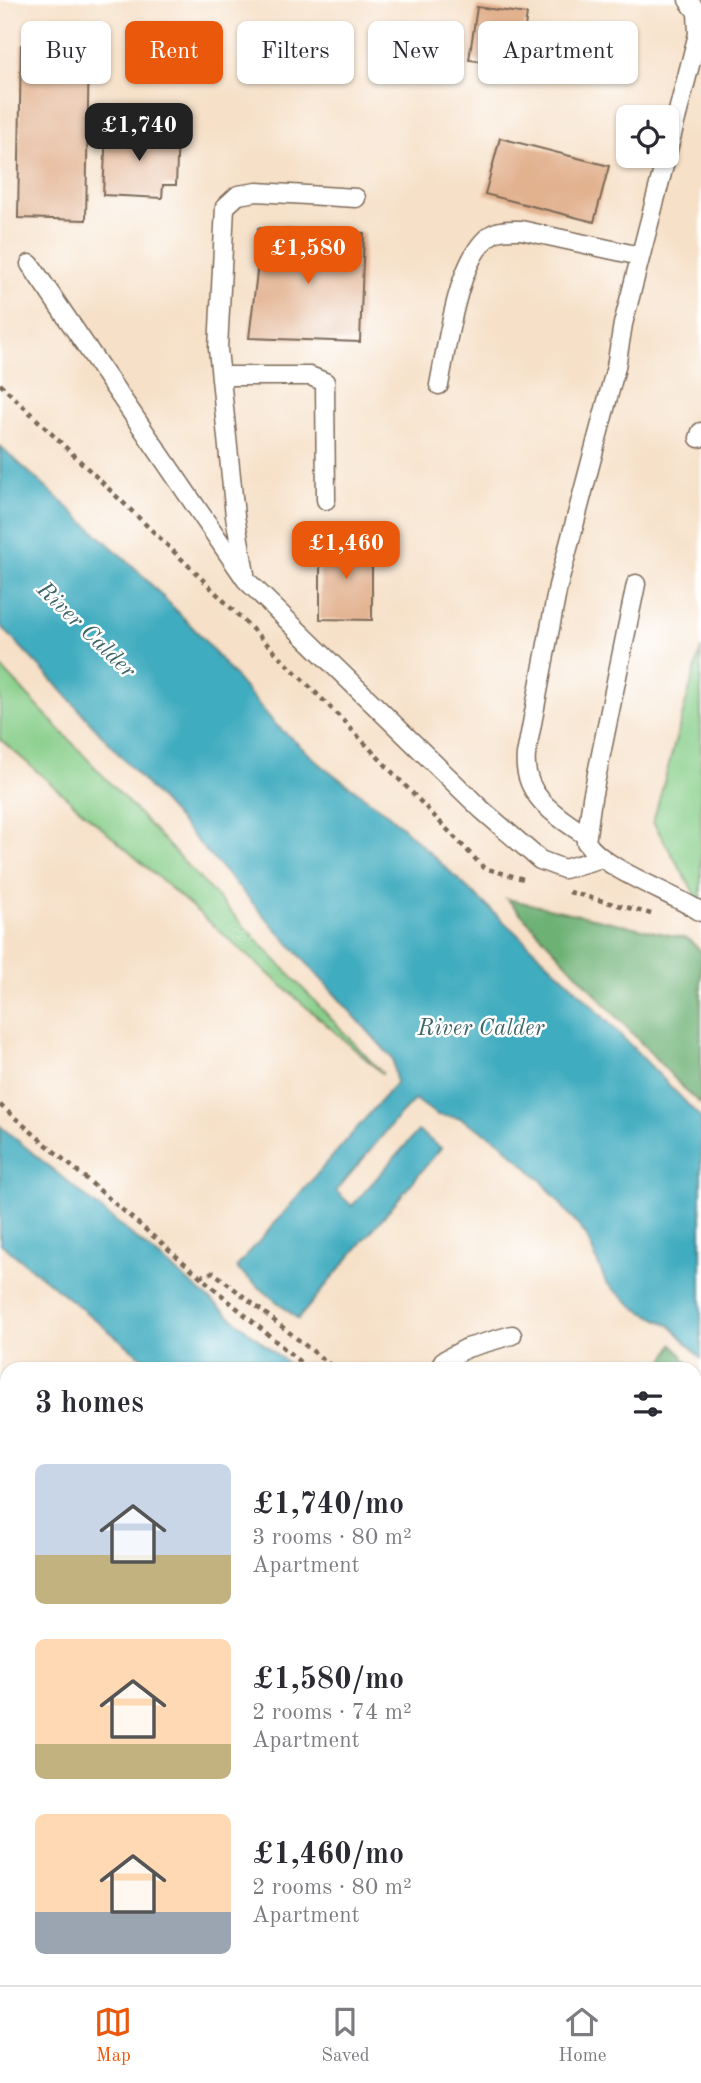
<!DOCTYPE html>
<html lang="en">
<head>
<meta charset="utf-8">
<style>
  body { margin:0; font-family:"Old Standard TT",serif; background:#f7f7f7; color:#2b2b33; height:100vh; display:flex; flex-direction:column; font-size:26px; white-space:nowrap }
  * { box-sizing:border-box; margin:0 }
  p { font-size:23px; color:#7c7c81 }
  .icon { flex:none; width:38px; height:38px; fill:none; stroke:currentColor; stroke-width:2; stroke-linecap:round; stroke-linejoin:round }
  .map { position:relative; flex:1; overflow:hidden }
  .side { position:absolute; left:0px; top:1362px; width:702px; height:625px; display:flex; flex-direction:column; background:#fff; border-radius:21px 21px 0 0; box-shadow:0 2px 5px #0004 }
  .side>* { flex:none }
  .banner { position:absolute; left:21px; top:21px; width:660px; height:63px; display:flex; gap:14px }
  .controls { position:absolute; left:616px; top:105px; display:grid; gap:14px }
  .controls a { display:grid; place-items:center; width:63px; height:63px; border-radius:10px; background:#fff; box-shadow:0 2px 5px #0004; font-size:35px }
  .price { position:absolute; translate:-50% -60px; padding:0 16px; border-radius:14px; background:#ea580c; color:#fff; font-size:23px; line-height:46px; filter:drop-shadow(0 2px 4px #0008) }
  .price::after { content:''; position:absolute; left:50%; top:42px; width:21px; height:16px; margin-left:-10px; background:inherit; clip-path:polygon(0 0,100% 0,50% 100%) }
  .price.current { background:#222; color:#fff }
  ul { padding:0; list-style:none }
  li { display:flex; align-items:center; gap:21px; height:175px; padding:0 35px }
  li span { display:grid; place-items:center; flex:none; width:196px; height:140px; border-radius:10px; color:#555 }
  li>.icon { margin-inline-start:auto }
  span .icon { width:84px; height:84px; fill:#fffc; stroke-width:1 }
  li b { font-size:30px }
  h2 { display:flex; justify-content:space-between; align-items:center; height:84px; padding:0 35px; font-size:30px }
  .pill { padding:0 24px; border-radius:10px; background:#fff; box-shadow:0 2px 5px #0004; font-size:24px; line-height:63px }
  .pill.current { background:#ea580c; color:#fff }
  .tab-bar { display:flex; justify-content:space-around; align-items:center; height:98px; border-top:2px solid #e1e1e2; background:#fff; font-size:19px; color:#7c7c81 }
  .tab-bar a { display:grid; justify-items:center; gap:4px }
  .tab-bar .current { color:#ea580c }
  .map>svg:first-child { display:block }
  .green { fill:#87ce89; stroke:#617c54; stroke-width:2 }
  .forest { fill:#6db175; stroke:#546e4a; stroke-width:2 }
  .water { fill:#40acbf; stroke:#3e6b6e; stroke-width:2 }
  .building { fill:#e2b18e }
  .lines { fill:none; stroke-linecap:round; stroke-linejoin:round }
  .lane-casing { stroke:#7c6a59; stroke-width:21 }
  .highway-casing { stroke:#7c6a59; stroke-width:42 }
  .path { stroke:#7c6a59; stroke-width:4.5; stroke-dasharray:5 5; stroke-linecap:butt }
  .lane { stroke:#fff; stroke-width:18 }
  .highway { stroke:#fff; stroke-width:38 }
  .labels { text-anchor:middle; stroke-width:5; stroke-linejoin:round; paint-order:stroke }
  .water-label { font-size:23px; font-style:italic; fill:#3d6466; stroke:#fff }
</style>
</head>
<body>
<div class="map">
<svg width="701" height="1985" viewBox="0 0 701 1985">
  <rect width="100%" height="100%" fill="#fff"/>
  <filter id="ink" filterUnits="userSpaceOnUse"><feTurbulence type="fractalNoise" baseFrequency=".0143" numOctaves="2"/><feDisplacementMap in="SourceGraphic" scale="14" xChannelSelector="R" yChannelSelector="G"/><feConvolveMatrix kernelMatrix="1 2 1 2 8 2 1 2 1" color-interpolation-filters="sRGB"/></filter>
  <filter id="wash" filterUnits="userSpaceOnUse"><feTurbulence type="fractalNoise" baseFrequency=".00686" numOctaves="4" result="noise"/><feDisplacementMap in="SourceGraphic" scale="28" xChannelSelector="R" yChannelSelector="G"/><feGaussianBlur stdDeviation="1.57" result="paint"/><feColorMatrix in="noise" values="0 0 0 0 0 0 0 0 0 0 0 0 0 0 0 0 0 1.4 0 .05"/><feComposite in="paint" operator="in"/></filter>
  <g filter="url(#wash)">
    <rect width="100%" height="100%" fill="#f6e0c7"/>
    <!-- green -->
    <path class="green" d="M701,648V904L653,822Z
      M0,666L383,1074L0,739Z"/>
    <!-- forest -->
    <path class="forest" d="M507,899L688,939L701,951V1104L687,1092Z
      M673,1344L692,1368H660Z
      M695,1371L701,1379V1631L695,1626Z
      M7,1434V1505L0,1511V1438Z"/>
    <!-- water -->
    <path class="water" d="M0,446L136,569L199,634L275,724L325,768L389,815L572,985L701,1118V1358L670,1325L637,1309L606,1283L586,1235L541,1180L499,1141L460,1118L437,1115L415,1099L397,1118L336,1191L352,1206L418,1131L441,1148L298,1319L236,1268L396,1083L393,1059L56,684L0,625Z
      M0,1126L287,1363L294,1368H155L0,1243Z
      M695,1680L701,1683V1786L695,1783Z"/>
    <g id="blocks">
      <!-- building -->
      <path class="building" d="M477,7L527,14L519,66L469,60Z
        M21,45L89,47L86,220L18,218Z
        M106,130L178,134L176,185H163L162,198L103,195Z
        M500,138L609,166L594,222L485,194Z
        M258,228L364,233L360,342L249,338L257,272Z
        M320,542L372,543V620L320,619Z"/>
    </g>
  </g>
  <g filter="url(#ink)">
    <use href="#blocks" fill-opacity="0" stroke="#7c6a59" stroke-width="2"/>
    <g class="lines">
      <defs>
        <path id="lane" d="M30,264L246,580L481,809L540,860L564,869L602,858
          M221,376H310L325,382L326,500
          M439,385C447,347 458,252 494,233C502,229 512,230 521,230L640,256
          M699,438L701,432
          M245,574L235,516L218,349L225,207L238,195L257,192L356,198
          M636,584L592,798L586,842C606,871 671,892 701,912
          M585,835C556,816 522,795 526,755L558,586L616,367L623,324L698,34L697,12L688,0
          M440,1368L443,1361L467,1348L512,1335
          M695,1644L701,1649
          M0,1759L7,1752
          M453,1979L455,1985
          M622,1979L624,1985
          M550,1985L570,1980"/>
        <path id="highway" d="M695,1882L701,1880
          M347,1985L365,1979"/>
      </defs>
      <!-- lane casing -->
      <use href="#lane" class="lane-casing"/>
      <!-- highway casing -->
      <use href="#highway" class="highway-casing"/>
      <!-- path -->
      <path class="path" d="M0,384L194,571L330,707L484,868L527,880
        M569,892L655,915
        M0,1105L307,1368
        M200,1277L213,1272L334,1368
        M695,1674L701,1677"/>
      <!-- lane -->
      <use href="#lane" class="lane"/>
      <!-- highway -->
      <use href="#highway" class="highway"/>
    </g>
  </g>
  <g class="labels">
    <!-- water labels -->
    <g class="water-label">
      <text transform="translate(87 629) rotate(44)" y="8">River Calder</text>
      <text x="481" y="1035">River Calder</text>
    </g>
  </g>
</svg>
<div class="controls">
<a><svg class="icon" aria-label="locate" viewBox="0 0 24 24"><circle cx="12" cy="12" r="6"/><path d="M12 2v4M12 18v4M2 12h4M18 12h4"/></svg></a>
</div>
<b class="price current" style="left:139px;top:163px">£1,740</b>
<b class="price" style="left:308px;top:286px">£1,580</b>
<b class="price" style="left:346px;top:581px">£1,460</b>
<div class="banner">
<a class="pill">Buy</a>
<a class="pill current">Rent</a>
<a class="pill">Filters</a>
<a class="pill">New</a>
<a class="pill">Apartment</a>
</div>
<section class="side">
<h2>3 homes<svg class="icon" aria-label="filters" viewBox="0 0 24 24"><path d="M4 7h16M4 17h16"/><circle cx="9" cy="7" r="2"/><circle cx="15" cy="17" r="2"/></svg></h2>
<ul>
<li><span style="background:linear-gradient(#c9d6e8 65%,#c2b280 0)"><svg class="icon" aria-label="home" viewBox="0 0 24 24"><path d="M3 11l9-7 9 7M6 9v11h12V9"/></svg></span><div><b>£1,740/mo</b><p>3 rooms · 80 m²</p><p>Apartment</p></div></li>
<li><span style="background:linear-gradient(#ffd9b3 75%,#c2b280 0)"><svg class="icon" aria-label="home" viewBox="0 0 24 24"><path d="M3 11l9-7 9 7M6 9v11h12V9"/></svg></span><div><b>£1,580/mo</b><p>2 rooms · 74 m²</p><p>Apartment</p></div></li>
<li><span style="background:linear-gradient(#ffd9b3 70%,#9aa5b1 0)"><svg class="icon" aria-label="home" viewBox="0 0 24 24"><path d="M3 11l9-7 9 7M6 9v11h12V9"/></svg></span><div><b>£1,460/mo</b><p>2 rooms · 80 m²</p><p>Apartment</p></div></li>
</ul>
</section>
</div>
<nav class="tab-bar">
<a class="current"><svg class="icon" aria-label="map" viewBox="0 0 24 24"><path d="M3 6l6-2 6 2 6-2v14l-6 2-6-2-6 2zM9 4v14M15 6v14"/></svg>Map</a>
<a><svg class="icon" aria-label="saved" viewBox="0 0 24 24"><path d="M7 4h10v16l-5-4-5 4z"/></svg>Saved</a>
<a><svg class="icon" aria-label="home" viewBox="0 0 24 24"><path d="M3 11l9-7 9 7M6 9v11h12V9"/></svg>Home</a>
</nav>
</body>
</html>
